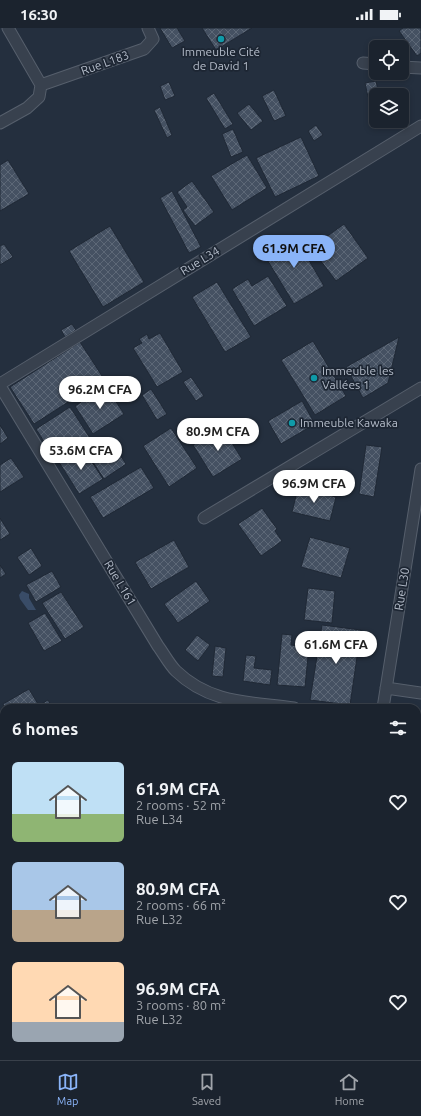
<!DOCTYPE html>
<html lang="en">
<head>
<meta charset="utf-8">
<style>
  body { margin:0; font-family:Ubuntu,sans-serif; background:#282f3a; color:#f1f3f6; height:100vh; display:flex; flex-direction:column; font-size:15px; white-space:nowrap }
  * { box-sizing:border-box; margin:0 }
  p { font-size:13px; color:#a0a4aa }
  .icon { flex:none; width:22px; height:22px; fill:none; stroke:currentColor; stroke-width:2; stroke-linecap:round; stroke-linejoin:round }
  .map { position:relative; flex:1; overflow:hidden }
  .side { position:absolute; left:0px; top:676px; width:421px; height:356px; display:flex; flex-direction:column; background:#1b232e; border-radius:12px 12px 0 0; box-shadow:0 2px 6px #0003,0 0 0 1px #39404a }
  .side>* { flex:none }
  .controls { position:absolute; left:369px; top:12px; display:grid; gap:8px }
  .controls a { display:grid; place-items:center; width:40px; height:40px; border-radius:6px; background:#1b232e; box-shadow:0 2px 6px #0003,0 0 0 1px #39404a; font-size:20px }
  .price { position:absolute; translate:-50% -34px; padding:0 9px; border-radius:14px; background:#fff; color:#222; font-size:13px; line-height:26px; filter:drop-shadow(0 1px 2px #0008) }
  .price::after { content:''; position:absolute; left:50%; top:24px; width:12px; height:9px; margin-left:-6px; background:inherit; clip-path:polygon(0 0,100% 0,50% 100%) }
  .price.active { background:#8ab4f8; color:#111 }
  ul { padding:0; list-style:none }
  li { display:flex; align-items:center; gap:12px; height:100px; padding:0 12px }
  li span { display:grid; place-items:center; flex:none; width:112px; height:80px; border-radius:6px; color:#555 }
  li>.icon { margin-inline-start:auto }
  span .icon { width:48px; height:48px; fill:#fffc; stroke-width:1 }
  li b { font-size:17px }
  h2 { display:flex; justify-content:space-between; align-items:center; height:48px; padding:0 12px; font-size:17px }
  .status { display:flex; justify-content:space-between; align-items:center; height:28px; padding:0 20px; background:#1b232e; direction:ltr }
  .status svg { height:11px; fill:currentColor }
  .dock { display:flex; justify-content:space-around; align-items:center; height:56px; border-top:1px solid #39404a; background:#1b232e; font-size:11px; color:#a0a4aa }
  .dock a { display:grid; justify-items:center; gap:2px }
  .dock .active { color:#8ab4f8 }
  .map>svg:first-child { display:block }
  .water { fill:#394c67 }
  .building { fill:url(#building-cross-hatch); stroke:#1f2835 }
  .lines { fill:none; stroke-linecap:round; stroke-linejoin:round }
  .minor-casing { stroke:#565f6c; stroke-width:13 }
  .tertiary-casing { stroke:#565f6c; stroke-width:16 }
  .minor { stroke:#38414e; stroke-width:11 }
  .tertiary { stroke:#38414e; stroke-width:14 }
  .culture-dot { fill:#0f9aa8; stroke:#1d2633; stroke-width:1.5 }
  .labels { text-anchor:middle; stroke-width:3.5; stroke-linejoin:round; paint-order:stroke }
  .poi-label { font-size:12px; fill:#b4bcc9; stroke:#1d2633; text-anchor:start }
  .street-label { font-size:12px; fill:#b4bcc9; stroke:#1d2633 }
</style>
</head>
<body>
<div class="status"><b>16:30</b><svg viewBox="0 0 49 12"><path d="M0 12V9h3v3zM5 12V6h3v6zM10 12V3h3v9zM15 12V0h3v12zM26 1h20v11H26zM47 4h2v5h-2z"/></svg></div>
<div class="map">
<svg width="421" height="1032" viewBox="0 0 421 1032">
  <defs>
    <pattern id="building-cross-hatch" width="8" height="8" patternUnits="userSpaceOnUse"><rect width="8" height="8" fill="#455162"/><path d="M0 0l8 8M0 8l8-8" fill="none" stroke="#5d6877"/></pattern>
  </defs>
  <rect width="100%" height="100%" fill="#242f3e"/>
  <!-- water -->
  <path class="water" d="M22,563L29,566V570L36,582H28L20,571L19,567Z"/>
  <!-- building -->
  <path class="building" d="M160,0H177L185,13L172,20Z
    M202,0H252L216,22Z
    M403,0H421V25L417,28L399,3Z
    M376,53L379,67L368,69L365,55Z
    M169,54L175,68L165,72L160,58Z
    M274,62L286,88L274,93L262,68Z
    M214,65L233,96L225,101L206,70Z
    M249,76L263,93L251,102L237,85Z
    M160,79L172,107L167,110L154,82Z
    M316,97L323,107L314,113L308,103Z
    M233,101L243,124L231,129L222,106Z
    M301,109L319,148L275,169L256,130Z
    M247,127L267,160L232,182L211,148Z
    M8,132L29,166L0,183V137Z
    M192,153L214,184L195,198L183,182L187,179L177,164Z
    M172,163L201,219L189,225L160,170Z
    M344,196L368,230L336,253L311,220Z
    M110,198L144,254L103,279L69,223Z
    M294,207L324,258L294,276L263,225Z
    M4,216L13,229L0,237V218Z
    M268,248L287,278L254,298L232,261L248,251L252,258Z
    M217,254L251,309L225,324L192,269Z
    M72,296L76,302L65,309L61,302Z
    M160,305L183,344L157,359L133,320L142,315L139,311L147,306L149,311Z
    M399,309L388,355L363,370L346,339Z
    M313,313L346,368L315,387L281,332Z
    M80,314L104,351L34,396L10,359Z
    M191,349L204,368L196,373L183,354Z
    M106,358L124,386L93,406L75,378Z
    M151,361L167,386L157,392L142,367Z
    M302,373L315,396L281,416L268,393Z
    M70,379L90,410L56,432L36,401Z
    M0,397L8,410L0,416Z
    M222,399L242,431L213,449L193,417Z
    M171,400L197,440L169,459L143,418Z
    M105,413L109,418L113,416L126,436L104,451L87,425Z
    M366,417L382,419L374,469L359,466Z
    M82,419L103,451L79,466L59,434Z
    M11,430L24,449L0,464V437Z
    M141,439L154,460L103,490L90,469Z
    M298,460L336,469L330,493L292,484Z
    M262,480L277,501L275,503L282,513L261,528L238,496Z
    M0,490L10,506L0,512Z
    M310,509L350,520L341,550L301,539Z
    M174,512L189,539L151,561L135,534Z
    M31,520L42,538L29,547L17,529Z
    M0,537L6,546L0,550Z
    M52,543L61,559L36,574L26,557Z
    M196,553L210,573L178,595L164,576Z
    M308,560L335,563L332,595L304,592Z
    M61,564L84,599L65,611L42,575Z
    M45,585L62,613L44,623L28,595Z
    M322,597L361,602L350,677L310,672Z
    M282,606L292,607L291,617L309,619L305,659L277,657Z
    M197,607L210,617L198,633L185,622Z
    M215,618L226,620L223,649L212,648Z
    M246,627L256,628L254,640L272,642L270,657L243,653Z
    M29,661L38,676L31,680H5L3,676Z
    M48,672L53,680H35Z
    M2,809L4,811V853L0,849V811Z
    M421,915V928L417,929V916Z
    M417,980H421V987L417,986Z"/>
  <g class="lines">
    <defs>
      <path id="minor" d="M363,35L376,36
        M402,39L421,40
        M41,57L144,21L153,11L148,0
        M0,95L27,80L39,69L41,57L8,0
        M0,356L421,98
        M0,358L158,618C164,626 169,636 176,643C210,676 251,674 294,680
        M204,490L421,360
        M386,660L421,665
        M383,680L421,441
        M0,739L4,744
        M417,897L421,896
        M327,1032V1028"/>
      <path id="tertiary" d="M0,994L4,996
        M66,1028L81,1032"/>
    </defs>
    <!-- minor casing -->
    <use href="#minor" class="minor-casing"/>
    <!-- tertiary casing -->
    <use href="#tertiary" class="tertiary-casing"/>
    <!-- minor -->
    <use href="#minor" class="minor"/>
    <!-- tertiary -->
    <use href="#tertiary" class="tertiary"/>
  </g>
  <!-- markers -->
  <g class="culture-dot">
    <circle cx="221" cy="11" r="4"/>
    <circle cx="314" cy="350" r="4"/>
    <circle cx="292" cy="395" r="4"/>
  </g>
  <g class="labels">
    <!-- poi labels -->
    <g class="poi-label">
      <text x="221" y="28" text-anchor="middle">Immeuble Cité<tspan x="221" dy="14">de David 1</tspan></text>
      <text x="322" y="347">Immeuble les<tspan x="322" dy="14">Vallées 1</tspan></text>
      <text x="300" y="399">Immeuble Kawaka</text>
    </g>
    <!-- street labels -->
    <g class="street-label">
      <text transform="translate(105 35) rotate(-20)" y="4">Rue L183</text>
      <text transform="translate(200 233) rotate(-31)" y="4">Rue L34</text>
      <text transform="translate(120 555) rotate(59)" y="4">Rue L161</text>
      <text transform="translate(402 561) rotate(-81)" y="4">Rue L30</text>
    </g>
  </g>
</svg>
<div class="controls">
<a><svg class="icon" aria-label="locate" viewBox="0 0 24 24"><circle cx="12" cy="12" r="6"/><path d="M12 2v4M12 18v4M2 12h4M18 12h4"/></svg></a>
<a><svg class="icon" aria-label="layers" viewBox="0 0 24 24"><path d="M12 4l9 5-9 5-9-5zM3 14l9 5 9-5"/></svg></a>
</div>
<b class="price active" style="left:294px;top:241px">61.9M CFA</b>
<b class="price" style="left:100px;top:382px">96.2M CFA</b>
<b class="price" style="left:218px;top:424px">80.9M CFA</b>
<b class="price" style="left:81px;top:443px">53.6M CFA</b>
<b class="price" style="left:314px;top:476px">96.9M CFA</b>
<b class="price" style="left:336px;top:637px">61.6M CFA</b>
<section class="side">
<h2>6 homes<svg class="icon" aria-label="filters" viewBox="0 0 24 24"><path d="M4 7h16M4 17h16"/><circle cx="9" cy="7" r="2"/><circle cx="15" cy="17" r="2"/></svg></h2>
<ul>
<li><span style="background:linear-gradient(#bfe0f5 65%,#8fb573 0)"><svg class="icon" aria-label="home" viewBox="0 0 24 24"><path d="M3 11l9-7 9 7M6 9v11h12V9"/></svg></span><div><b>61.9M CFA</b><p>2 rooms · 52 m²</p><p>Rue L34</p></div><svg class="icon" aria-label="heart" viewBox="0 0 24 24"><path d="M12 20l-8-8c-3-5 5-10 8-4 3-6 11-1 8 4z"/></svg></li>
<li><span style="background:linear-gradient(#a9c7e8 60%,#b9a48a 0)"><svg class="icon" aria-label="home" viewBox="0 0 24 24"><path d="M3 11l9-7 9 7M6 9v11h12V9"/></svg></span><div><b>80.9M CFA</b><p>2 rooms · 66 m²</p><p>Rue L32</p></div><svg class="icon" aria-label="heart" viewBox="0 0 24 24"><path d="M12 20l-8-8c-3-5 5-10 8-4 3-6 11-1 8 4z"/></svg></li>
<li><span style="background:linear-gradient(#ffd9b3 75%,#9aa5b1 0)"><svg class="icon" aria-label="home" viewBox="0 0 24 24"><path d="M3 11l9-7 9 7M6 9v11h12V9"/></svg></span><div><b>96.9M CFA</b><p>3 rooms · 80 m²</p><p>Rue L32</p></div><svg class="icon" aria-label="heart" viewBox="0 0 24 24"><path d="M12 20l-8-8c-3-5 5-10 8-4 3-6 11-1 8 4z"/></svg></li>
</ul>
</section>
</div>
<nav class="dock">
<a class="active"><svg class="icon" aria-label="map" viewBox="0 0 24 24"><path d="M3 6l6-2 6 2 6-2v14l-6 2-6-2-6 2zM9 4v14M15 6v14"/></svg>Map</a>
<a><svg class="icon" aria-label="saved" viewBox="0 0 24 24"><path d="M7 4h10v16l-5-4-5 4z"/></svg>Saved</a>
<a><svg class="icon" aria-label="home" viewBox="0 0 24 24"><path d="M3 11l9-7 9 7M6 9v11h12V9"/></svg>Home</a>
</nav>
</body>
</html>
